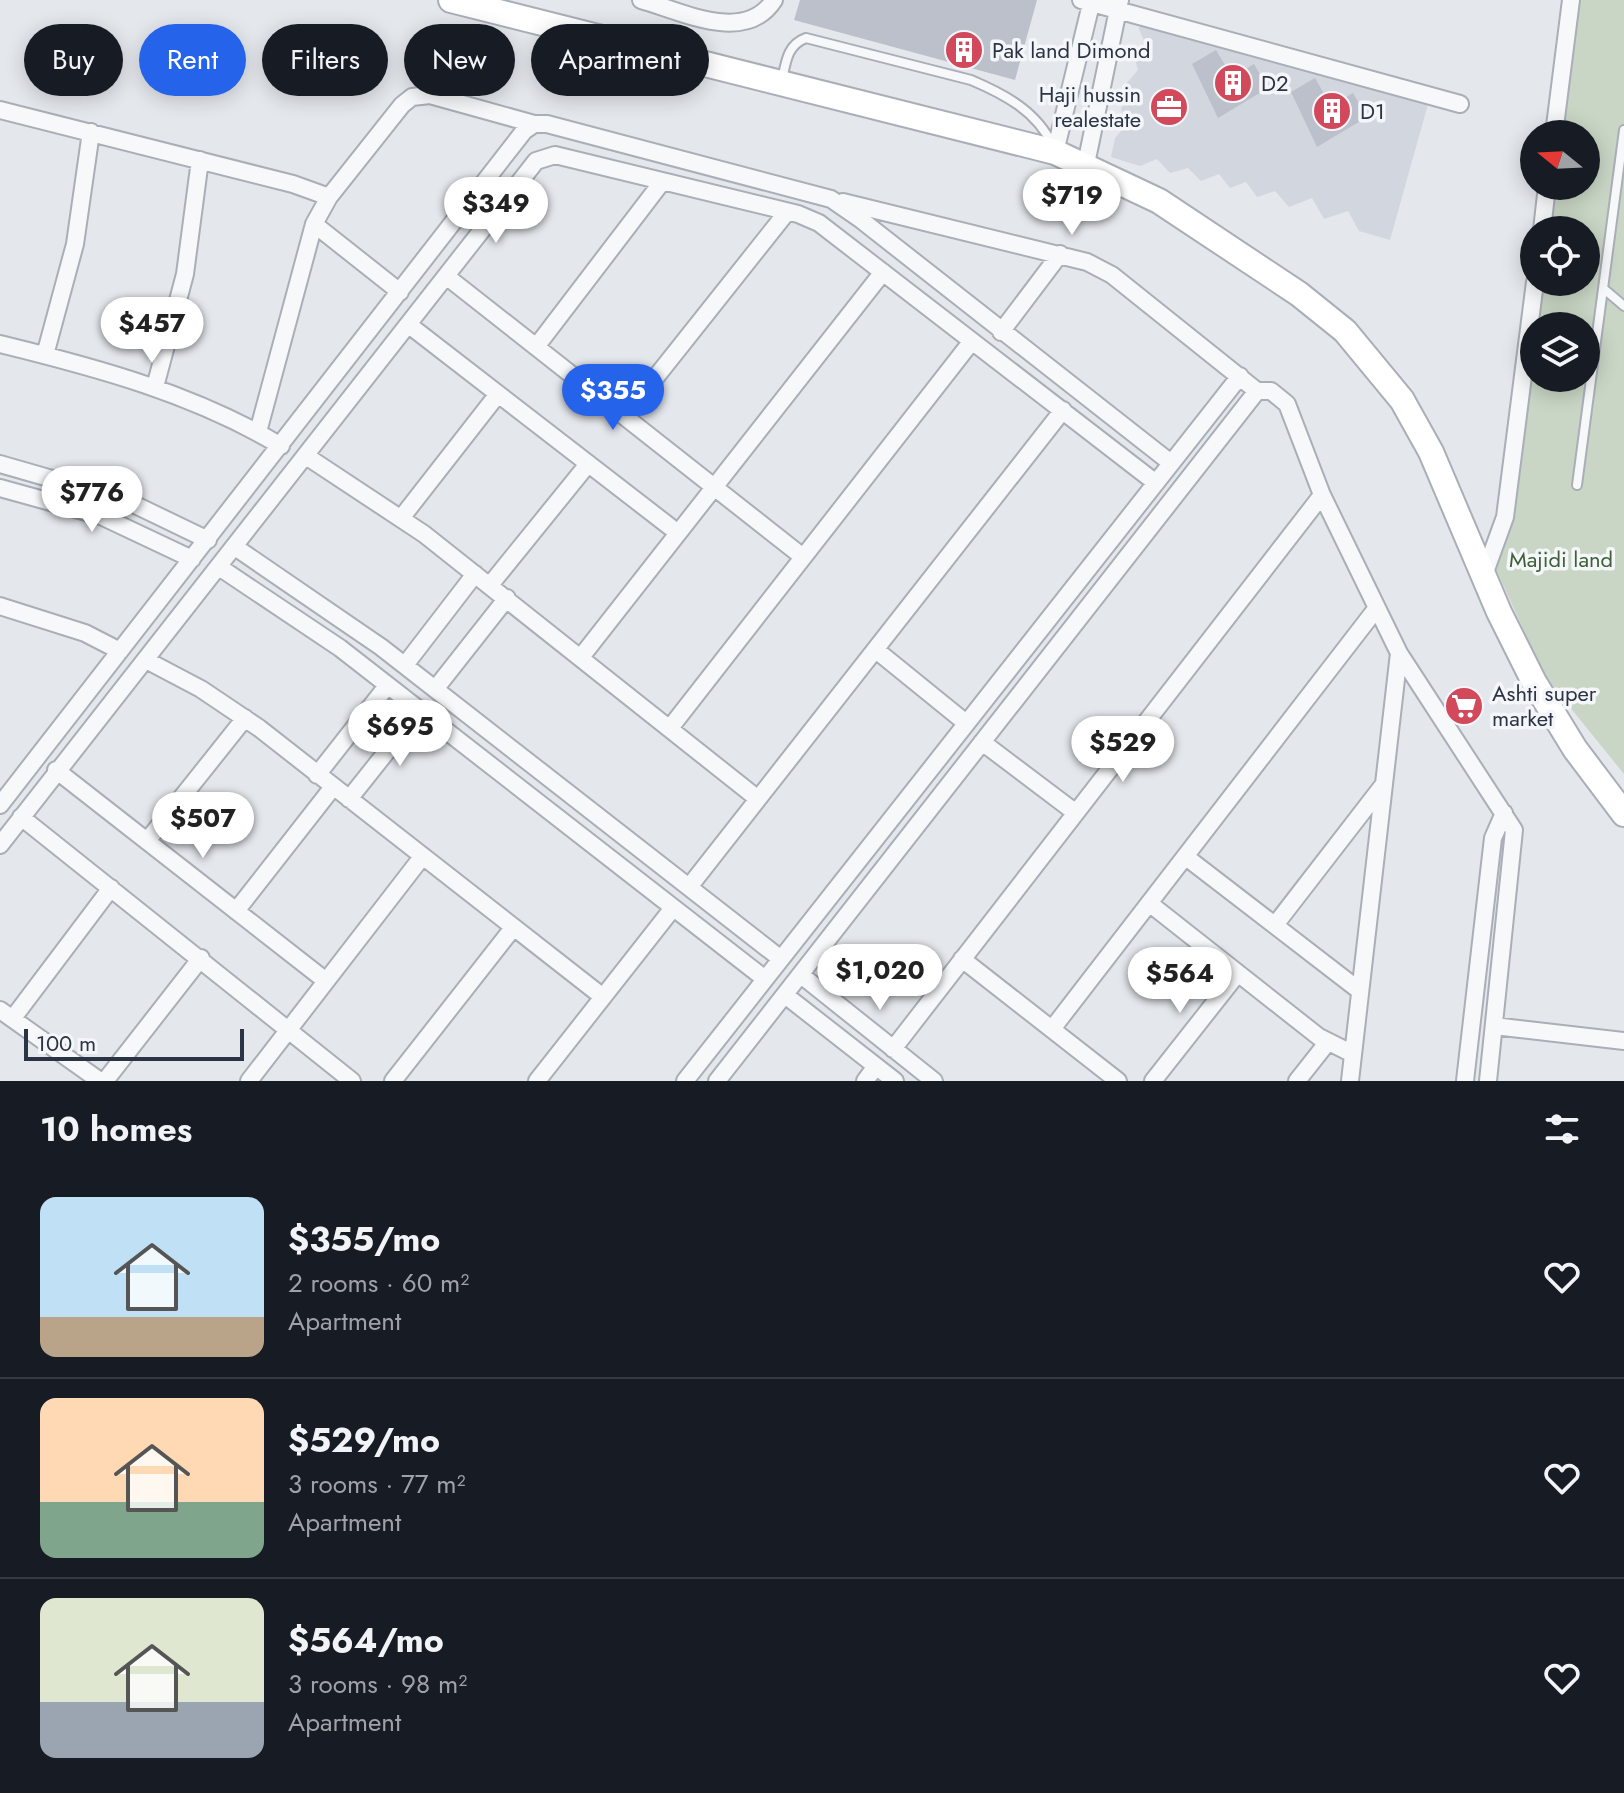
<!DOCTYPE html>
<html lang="en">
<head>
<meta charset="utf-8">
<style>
  body { margin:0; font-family:Jost,sans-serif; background:#20242c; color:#f1f3f6; height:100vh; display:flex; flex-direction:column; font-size:30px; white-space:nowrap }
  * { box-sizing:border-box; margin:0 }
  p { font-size:26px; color:#9ea1a6 }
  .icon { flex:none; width:44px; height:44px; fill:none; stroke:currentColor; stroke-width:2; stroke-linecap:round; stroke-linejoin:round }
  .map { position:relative; height:1081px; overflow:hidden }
  .drawer { display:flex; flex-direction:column; background:#171b24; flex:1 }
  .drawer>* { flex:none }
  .top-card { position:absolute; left:24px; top:24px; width:800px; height:72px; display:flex; gap:16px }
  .needle { width:52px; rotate:288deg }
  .tools { position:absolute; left:1520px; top:120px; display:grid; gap:16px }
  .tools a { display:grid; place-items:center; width:80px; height:80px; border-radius:50%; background:#171b24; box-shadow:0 4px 20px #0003; font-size:40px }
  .scale { position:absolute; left:24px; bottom:20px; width:220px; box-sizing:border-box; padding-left:8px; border:4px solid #2b3445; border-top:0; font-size:22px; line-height:28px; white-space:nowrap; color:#2b3445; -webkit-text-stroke:6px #f4f6f9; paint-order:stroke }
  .price { position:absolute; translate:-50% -68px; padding:0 18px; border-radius:28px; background:#fff; color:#222; font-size:26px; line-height:52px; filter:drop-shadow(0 2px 4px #0008) }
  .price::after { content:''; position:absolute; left:50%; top:48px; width:24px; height:18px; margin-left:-12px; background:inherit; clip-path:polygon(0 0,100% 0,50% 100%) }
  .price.on { background:#2563eb; color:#fff }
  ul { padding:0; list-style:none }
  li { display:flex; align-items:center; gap:24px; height:200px; padding:0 40px }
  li+li { border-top:2px solid #363941 }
  li span { display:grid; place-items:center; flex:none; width:224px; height:160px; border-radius:16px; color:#555 }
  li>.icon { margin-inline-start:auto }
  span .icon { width:96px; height:96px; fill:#fffc; stroke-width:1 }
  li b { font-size:34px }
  h2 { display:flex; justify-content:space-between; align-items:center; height:96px; padding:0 40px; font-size:34px }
  .pill { padding:0 28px; border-radius:36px; background:#171b24; box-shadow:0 4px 20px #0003; font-size:28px; line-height:72px }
  .pill.on { background:#2563eb; color:#fff }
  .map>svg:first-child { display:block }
  .built { fill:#d2d6de }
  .green { fill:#c9d6c5; fill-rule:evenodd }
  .building { fill:#bbc0ca }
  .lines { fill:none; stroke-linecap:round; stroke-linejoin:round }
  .lane-casing { stroke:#a9aeb7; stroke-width:12 }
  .street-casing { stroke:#a9aeb7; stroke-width:20 }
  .secondary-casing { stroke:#a9aeb7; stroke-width:28 }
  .lane { stroke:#f7f8fa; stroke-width:8 }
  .street { stroke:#f7f8fa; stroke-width:16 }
  .secondary { stroke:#fff; stroke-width:24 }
  .labels { text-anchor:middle; stroke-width:7; stroke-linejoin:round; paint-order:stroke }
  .poi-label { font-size:22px; fill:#2b3445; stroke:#f4f6f9; text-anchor:start }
  .park-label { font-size:22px; fill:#3f6138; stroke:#f4f6f9 }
</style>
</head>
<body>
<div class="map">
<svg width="1624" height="1081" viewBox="0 0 1624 1081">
  <rect width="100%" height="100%" fill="#e4e7ec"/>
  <!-- built -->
  <path class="built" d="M1143,15L1430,97L1390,240L1359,231L1348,211L1324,219L1312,198L1289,207L1275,191L1257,197L1246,182L1230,188L1219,174L1201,181L1188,168L1170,173L1157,159L1140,166L1111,157L1115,138L1126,125L1121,108L1133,98L1126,84L1138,70L1134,56L1145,43L1139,29Z"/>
  <!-- green -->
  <path class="green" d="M1574,0H1624V774L1544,675L1496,569L1537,282H1586V230H1544L1550,186H1586V134H1557ZM1534,326H1586V378H1534Z"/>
  <!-- building -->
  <path class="building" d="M800,0H1037L1015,80L794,20Z
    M1216,50L1232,77L1254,64L1268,88L1218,118L1192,64Z
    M1315,78L1331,106L1353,93L1367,117L1317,147L1291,92Z"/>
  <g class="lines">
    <defs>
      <path id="lane" d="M782,80C786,62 787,45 806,38L971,80C1004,94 1037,111 1053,146
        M1604,289L1624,306
        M1577,485L1624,130"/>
      <path id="street" d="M641,0C681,11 745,45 774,0
        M1081,0L1460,104
        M0,110L293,184L329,197
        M1554,134L1571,0
        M1055,152L1092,0
        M1086,164L1120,0
        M843,202L1087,262L1112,275L1257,391H1271L1287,404L1322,495L1399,653L1514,830L1488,1081
        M314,224L400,292
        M1542,230L1547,186
        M446,276L803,557
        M409,325L678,533
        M1001,332L1060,254
        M0,344C98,368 194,394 281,446
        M536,347L662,182
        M45,355L75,244L91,132
        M155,387L185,274L200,160
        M625,416L787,212
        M258,432L314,224L329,197L402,105L412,97L430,95L534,124
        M306,456L424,534L758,799
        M0,464L125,500L208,540
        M0,488L101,516L192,559
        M402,517L498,394
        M235,547L381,647L781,959
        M219,567L340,648L765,979
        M1484,575L1505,517L1535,282
        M490,585L588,464
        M0,606L85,633L120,651
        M876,650L966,723
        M581,657L883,272
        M146,660L201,689L259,728L603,997
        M405,665L475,574
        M436,688L507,598
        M670,728L972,341
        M982,742L1076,813
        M56,770L326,981
        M317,775L387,686
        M349,799L419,711
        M0,805L524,131L534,124H547L831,199L860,219L1171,463
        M21,817L352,1081
        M147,841L245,718
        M0,845L536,161L555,155L798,214L819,223L1156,483
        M1186,857L1360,991
        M689,887L1063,410
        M1149,903L1319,1037L1353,1054
        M236,911L333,787
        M1275,925L1384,784
        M962,959L1118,1081
        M801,975L934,1081
        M785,995L895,1081
        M0,1010L100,1081
        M13,1018L111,888
        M1494,1026L1624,1041
        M1052,1029L1376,609
        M893,1049L1322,495
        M105,1081L201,958
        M249,1081L422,857
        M393,1081L513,928
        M537,1081L673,908
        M685,1081L1240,376
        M717,1081L1257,391
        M865,1081L876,1066
        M1153,1081L1238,973
        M1297,1081L1327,1043
        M1350,1081L1399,653
        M1465,1081L1493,838L1504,813"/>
      <path id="secondary" d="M451,0L1055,152L1159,201L1299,294L1345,331L1402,400L1431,452L1499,612L1534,682L1575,749L1624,814"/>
    </defs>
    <!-- lane casing -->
    <use href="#lane" class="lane-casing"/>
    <!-- street casing -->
    <use href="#street" class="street-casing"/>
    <!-- secondary casing -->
    <use href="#secondary" class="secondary-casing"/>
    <!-- lane -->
    <use href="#lane" class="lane"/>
    <!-- street -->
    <use href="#street" class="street"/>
    <!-- secondary -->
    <use href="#secondary" class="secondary"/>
  </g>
  <!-- icons -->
  <defs>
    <symbol id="building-disc" viewBox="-11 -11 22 22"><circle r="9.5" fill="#d1495b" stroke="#f4f6f9"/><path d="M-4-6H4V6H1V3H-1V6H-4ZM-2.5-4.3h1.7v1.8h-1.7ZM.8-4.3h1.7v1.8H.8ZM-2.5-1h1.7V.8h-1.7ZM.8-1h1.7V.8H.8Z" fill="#fff"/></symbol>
    <symbol id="office-disc" viewBox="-11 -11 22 22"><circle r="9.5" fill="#d1495b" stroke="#f4f6f9"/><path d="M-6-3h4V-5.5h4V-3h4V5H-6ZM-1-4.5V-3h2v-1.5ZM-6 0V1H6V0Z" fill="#fff"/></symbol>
    <symbol id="supermarket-disc" viewBox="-11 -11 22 22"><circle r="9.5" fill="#d1495b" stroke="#f4f6f9"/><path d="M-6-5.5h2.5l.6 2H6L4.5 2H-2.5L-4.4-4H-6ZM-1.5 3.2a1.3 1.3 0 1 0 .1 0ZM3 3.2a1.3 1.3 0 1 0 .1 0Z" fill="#fff"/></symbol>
  </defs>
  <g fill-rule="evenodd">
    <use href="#building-disc" x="942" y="28" width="44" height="44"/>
    <use href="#building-disc" x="1211" y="61" width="44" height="44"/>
    <use href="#office-disc" x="1147" y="85" width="44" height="44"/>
    <use href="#building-disc" x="1310" y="89" width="44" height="44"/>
    <use href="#supermarket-disc" x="1442" y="684" width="44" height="44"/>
  </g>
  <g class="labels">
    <!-- poi labels -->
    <g class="poi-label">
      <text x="992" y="58">Pak land Dimond</text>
      <text x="1261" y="91">D2</text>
      <text x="1141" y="102" text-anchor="end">Haji hussin<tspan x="1141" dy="25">realestate</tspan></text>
      <text x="1360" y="119">D1</text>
      <text x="1492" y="701">Ashti super<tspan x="1492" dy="25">market</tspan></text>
    </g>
    <!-- park labels -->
    <g class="park-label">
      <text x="1561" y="567">Majidi land</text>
    </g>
  </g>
</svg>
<div class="tools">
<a><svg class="needle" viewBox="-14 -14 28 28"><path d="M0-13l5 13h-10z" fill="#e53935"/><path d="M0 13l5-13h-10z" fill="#9ea1a6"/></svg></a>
<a><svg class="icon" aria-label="locate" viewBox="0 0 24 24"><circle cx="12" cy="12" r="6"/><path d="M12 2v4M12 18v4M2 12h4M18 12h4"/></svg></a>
<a><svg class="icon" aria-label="layers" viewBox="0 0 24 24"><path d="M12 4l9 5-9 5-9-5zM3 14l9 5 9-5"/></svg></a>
</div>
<div class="scale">100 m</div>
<b class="price" style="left:1072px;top:237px">$719</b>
<b class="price" style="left:496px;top:245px">$349</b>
<b class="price" style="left:152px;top:365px">$457</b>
<b class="price on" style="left:613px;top:432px">$355</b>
<b class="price" style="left:92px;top:534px">$776</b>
<b class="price" style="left:400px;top:768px">$695</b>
<b class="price" style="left:1123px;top:784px">$529</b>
<b class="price" style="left:203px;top:860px">$507</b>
<b class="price" style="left:880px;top:1012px">$1,020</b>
<b class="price" style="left:1180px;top:1015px">$564</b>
<div class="top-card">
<a class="pill">Buy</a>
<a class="pill on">Rent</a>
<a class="pill">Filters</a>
<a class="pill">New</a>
<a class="pill">Apartment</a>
</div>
</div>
<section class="drawer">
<h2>10 homes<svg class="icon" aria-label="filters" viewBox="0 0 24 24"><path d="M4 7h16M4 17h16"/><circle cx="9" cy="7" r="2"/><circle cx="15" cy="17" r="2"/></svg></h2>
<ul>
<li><span style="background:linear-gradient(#bfe0f5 75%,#b9a48a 0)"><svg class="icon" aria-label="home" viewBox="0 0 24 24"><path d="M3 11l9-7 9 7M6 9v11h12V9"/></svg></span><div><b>$355/mo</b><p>2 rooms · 60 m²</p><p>Apartment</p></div><svg class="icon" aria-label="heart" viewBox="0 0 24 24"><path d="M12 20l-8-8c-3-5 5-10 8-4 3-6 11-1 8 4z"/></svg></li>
<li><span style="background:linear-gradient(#ffd9b3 65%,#7fa58c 0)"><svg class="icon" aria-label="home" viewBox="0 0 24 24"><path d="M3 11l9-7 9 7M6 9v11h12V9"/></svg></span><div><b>$529/mo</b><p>3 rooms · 77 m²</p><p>Apartment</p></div><svg class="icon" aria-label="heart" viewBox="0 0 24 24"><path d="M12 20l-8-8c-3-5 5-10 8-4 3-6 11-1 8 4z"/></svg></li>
<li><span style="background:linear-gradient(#dfe7d0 65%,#9aa5b1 0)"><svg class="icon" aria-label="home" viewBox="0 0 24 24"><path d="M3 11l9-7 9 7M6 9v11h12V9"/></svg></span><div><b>$564/mo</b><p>3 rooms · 98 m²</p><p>Apartment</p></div><svg class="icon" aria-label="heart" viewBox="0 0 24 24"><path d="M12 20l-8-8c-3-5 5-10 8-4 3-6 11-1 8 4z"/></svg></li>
</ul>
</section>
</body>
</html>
